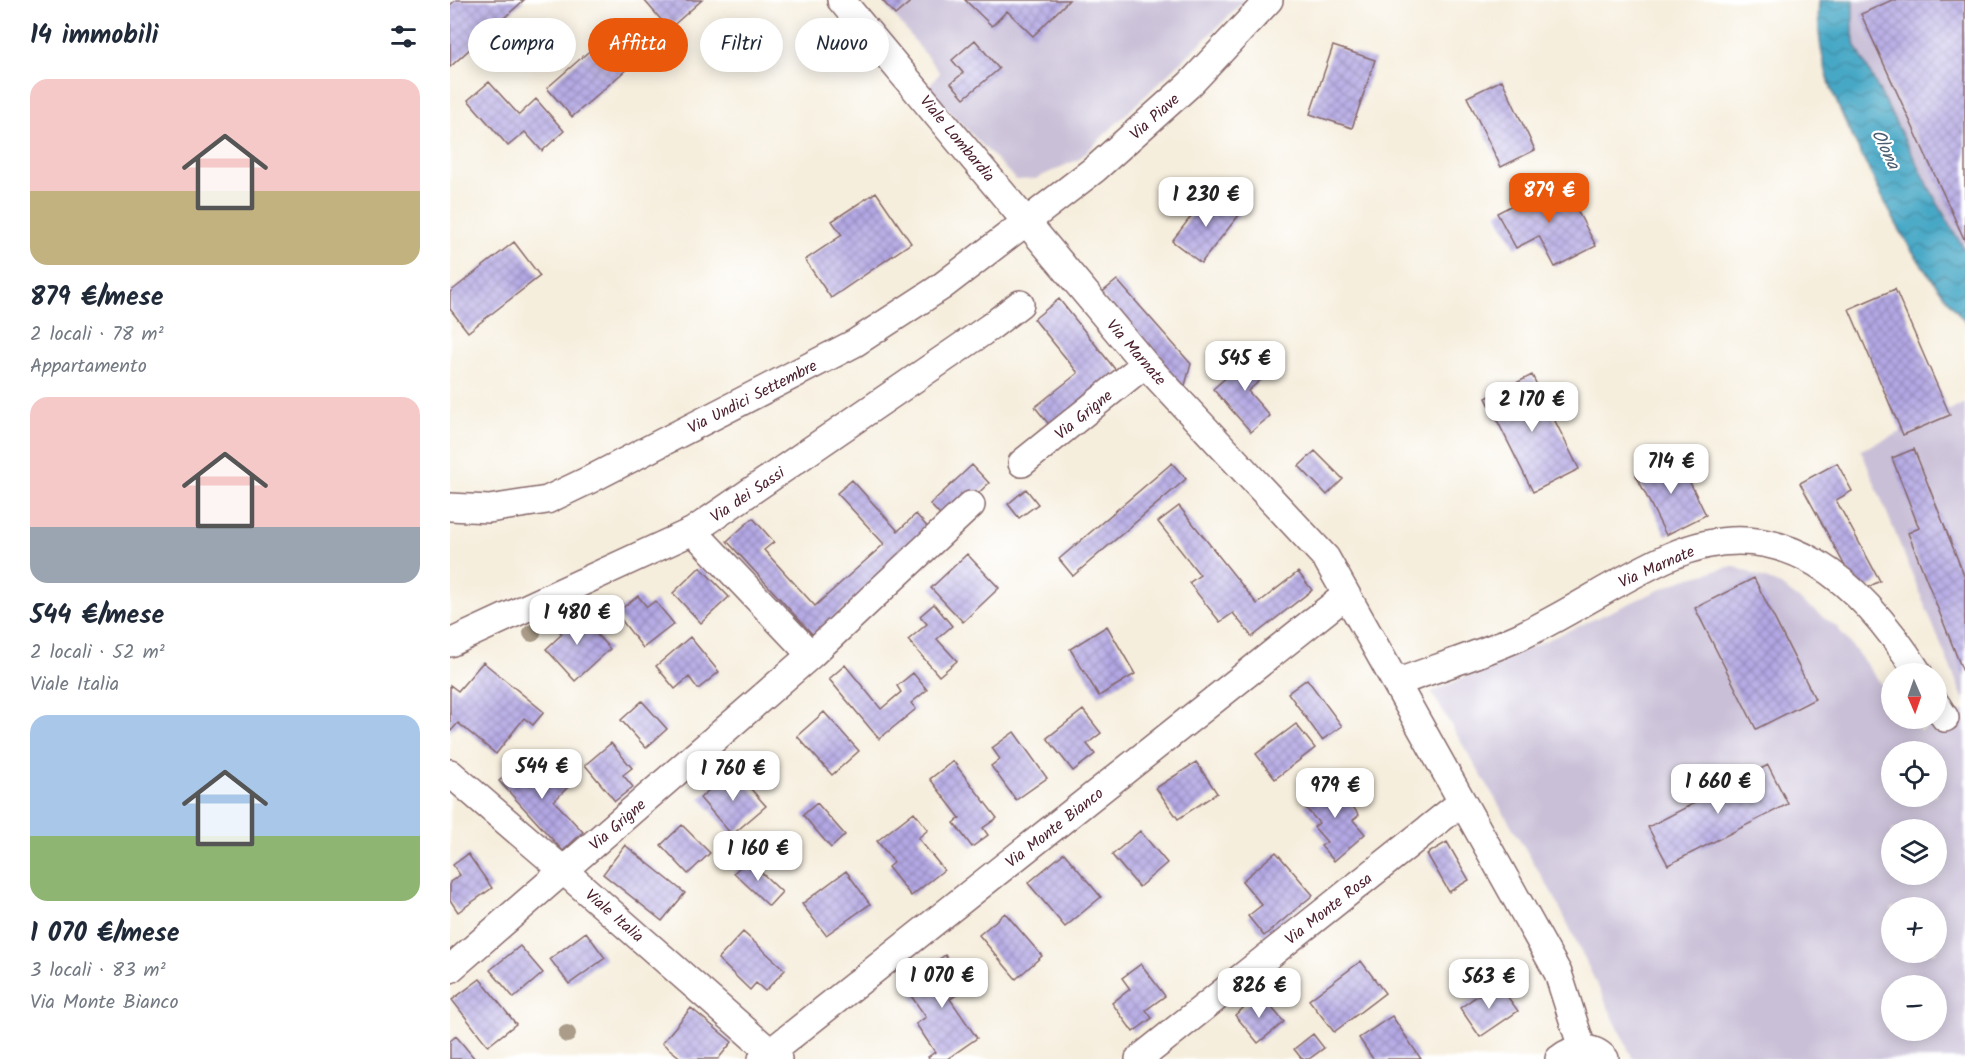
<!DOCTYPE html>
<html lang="it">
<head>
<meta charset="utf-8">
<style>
  body { margin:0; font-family:Kalam,sans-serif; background:#f6f6f7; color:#1f2937; height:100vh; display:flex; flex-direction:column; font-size:22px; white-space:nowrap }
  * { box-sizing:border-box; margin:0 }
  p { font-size:20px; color:#747a83 }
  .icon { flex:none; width:33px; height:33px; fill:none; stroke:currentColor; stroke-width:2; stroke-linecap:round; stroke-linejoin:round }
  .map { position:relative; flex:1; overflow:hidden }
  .sheet { display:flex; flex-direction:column; background:#fff; width:450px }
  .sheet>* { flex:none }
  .top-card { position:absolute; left:18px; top:18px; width:570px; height:54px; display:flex; gap:12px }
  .needle { width:39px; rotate:178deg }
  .controls { position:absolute; left:1431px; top:663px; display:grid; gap:12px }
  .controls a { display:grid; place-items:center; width:66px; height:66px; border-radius:50%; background:#fff; box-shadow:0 3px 15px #0003; font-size:30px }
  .price { position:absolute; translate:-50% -51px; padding:0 14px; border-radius:12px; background:#fff; color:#222; font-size:20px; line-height:39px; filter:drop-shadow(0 2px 3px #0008) }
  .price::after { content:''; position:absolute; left:50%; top:36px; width:18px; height:14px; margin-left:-9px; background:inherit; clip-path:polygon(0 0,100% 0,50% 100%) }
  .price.selected { background:#ea580c; color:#fff }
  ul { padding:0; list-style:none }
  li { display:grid; align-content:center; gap:12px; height:318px; padding:0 30px }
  li span { display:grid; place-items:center; height:186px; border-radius:18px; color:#555 }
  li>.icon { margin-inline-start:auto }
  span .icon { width:108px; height:108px; fill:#fffc; stroke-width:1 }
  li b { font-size:26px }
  h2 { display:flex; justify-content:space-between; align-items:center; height:72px; padding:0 30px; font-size:26px }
  .tag { padding:0 21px; border-radius:27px; background:#fff; box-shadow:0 3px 15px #0003; font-size:21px; line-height:54px }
  .tag.selected { background:#ea580c; color:#fff }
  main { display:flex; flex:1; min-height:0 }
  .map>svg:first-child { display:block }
  .industrial { fill:#c9bfd7; fill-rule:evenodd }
  .water { fill:url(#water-waves); stroke:#486478; stroke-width:1.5 }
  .building { fill:url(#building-cross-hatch) }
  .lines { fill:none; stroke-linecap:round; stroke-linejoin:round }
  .minor-casing { stroke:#866769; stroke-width:30 }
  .minor { stroke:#fff; stroke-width:27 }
  .tree { fill:#aa9c88 }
  .labels { text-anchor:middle; stroke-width:4.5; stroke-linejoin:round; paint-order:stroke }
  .street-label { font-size:16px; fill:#4a1f2b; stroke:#fff }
  .water-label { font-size:18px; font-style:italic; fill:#495d71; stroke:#fff }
</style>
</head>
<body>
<main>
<section class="sheet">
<h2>14 immobili<svg class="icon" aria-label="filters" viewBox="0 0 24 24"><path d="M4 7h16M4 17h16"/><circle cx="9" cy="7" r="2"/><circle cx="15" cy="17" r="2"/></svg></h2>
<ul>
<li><span style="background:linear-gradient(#f6c9c9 60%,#c2b280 0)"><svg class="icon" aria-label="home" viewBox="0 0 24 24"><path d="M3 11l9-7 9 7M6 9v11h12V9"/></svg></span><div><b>879 €/mese</b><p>2 locali · 78 m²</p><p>Appartamento</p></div></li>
<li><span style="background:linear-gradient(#f6c9c9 70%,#9aa5b1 0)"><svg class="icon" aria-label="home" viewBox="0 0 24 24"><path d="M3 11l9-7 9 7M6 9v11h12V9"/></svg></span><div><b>544 €/mese</b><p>2 locali · 52 m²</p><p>Viale Italia</p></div></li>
<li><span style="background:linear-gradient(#a9c7e8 65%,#8fb573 0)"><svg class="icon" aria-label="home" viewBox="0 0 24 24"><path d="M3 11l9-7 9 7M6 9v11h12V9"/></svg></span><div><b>1 070 €/mese</b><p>3 locali · 83 m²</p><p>Via Monte Bianco</p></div></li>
</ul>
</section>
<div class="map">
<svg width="1515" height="1059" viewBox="0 0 1515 1059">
  <defs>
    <pattern id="water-waves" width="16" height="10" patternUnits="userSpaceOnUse" patternTransform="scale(1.5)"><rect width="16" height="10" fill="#47a8c6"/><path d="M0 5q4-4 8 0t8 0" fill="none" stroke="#3d88a1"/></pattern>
    <pattern id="building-cross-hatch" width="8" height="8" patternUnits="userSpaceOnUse" patternTransform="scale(1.5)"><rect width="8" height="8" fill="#b3a8e4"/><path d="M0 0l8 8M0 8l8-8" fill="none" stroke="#9488b9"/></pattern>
  </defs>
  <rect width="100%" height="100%" fill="#fff"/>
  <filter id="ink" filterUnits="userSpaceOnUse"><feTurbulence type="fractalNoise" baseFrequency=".0167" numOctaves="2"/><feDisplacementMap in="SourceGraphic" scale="12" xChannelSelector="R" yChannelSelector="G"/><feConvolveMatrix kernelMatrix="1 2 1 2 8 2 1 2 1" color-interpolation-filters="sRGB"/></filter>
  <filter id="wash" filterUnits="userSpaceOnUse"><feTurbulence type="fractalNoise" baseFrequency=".008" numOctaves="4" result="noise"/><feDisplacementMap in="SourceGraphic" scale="24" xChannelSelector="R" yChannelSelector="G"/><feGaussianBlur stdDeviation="1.35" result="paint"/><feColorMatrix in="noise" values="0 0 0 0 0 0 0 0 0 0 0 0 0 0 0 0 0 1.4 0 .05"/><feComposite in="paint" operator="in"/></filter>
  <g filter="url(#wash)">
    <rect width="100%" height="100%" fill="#f6eedd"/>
    <!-- industrial -->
    <path class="industrial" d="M432,0H794L778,17L629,159L585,179L566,180L477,88L490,73Z
      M1403,0H1515V251L1488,204L1406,46L1403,35Z
      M1515,403V703L1411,450Z
      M1283,566L1328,584L1387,627L1441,696L1442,718L1460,719L1470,731L1515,710V1059H1183L1106,900L981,692L1234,579ZM1442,752H1486V796H1442ZM1442,830H1486V874H1442ZM1442,908H1486V952H1442ZM1442,986H1486V1030H1442Z"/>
    <!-- water -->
    <path class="water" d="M1369,0H1403V35L1406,46L1488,204L1515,251V322C1497,298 1477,274 1461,249C1443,221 1429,190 1414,160C1387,107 1364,61 1369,0Z"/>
    <g id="blocks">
      <!-- building -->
      <path class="building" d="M6,0H74L0,67V5Z
        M194,0H252L219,29Z
        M432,0H457L459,3L445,15Z
        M515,0H619L583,36L557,11L542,26Z
        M1442,0H1515V241L1411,14Z
        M169,25L194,54L122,117L97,88Z
        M525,40L549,69L514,98L501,83L513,73L502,60Z
        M883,46L925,60L902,128L860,114Z
        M1052,80L1085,150L1051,167L1017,97Z
        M39,82L69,115L86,99L114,131L92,151L75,132L58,146L18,100Z
        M1111,180L1146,246L1105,267L1089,236L1066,248L1047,213Z
        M426,192L461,243L381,298L355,260L392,235L382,221Z
        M760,192L789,215L751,263L722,241Z
        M64,242L90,276L18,332L0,309V292Z
        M667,280L741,364L734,389L650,294Z
        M1445,289L1500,415L1453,435L1399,309Z
        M609,299L668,373L601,427L585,407L628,373L584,319Z
        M805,352L821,371L798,391L820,416L801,432L763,389Z
        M1082,375L1129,469L1083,492L1036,398Z
        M1464,449L1515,578V677L1458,533L1469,528L1442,458Z
        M865,451L893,479L877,495L849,466Z
        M1227,456L1256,515L1216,535L1186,475Z
        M722,463L736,479L623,576L609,559Z
        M1387,463L1402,491L1386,500L1430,581L1409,592L1350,483Z
        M522,465L539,483L497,523L480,504Z
        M402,480L448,531L466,514L480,530L364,636L277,541L303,518L324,542L314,550L365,606L434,544L387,493Z
        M576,489L588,504L569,518L558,504Z
        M729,506L807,604L848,572L862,590L802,637L783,613L770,622L739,583L750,575L708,522Z
        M517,554L549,588L513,622L481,588Z
        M250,567L279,597L251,623L223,593Z
        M1304,578L1365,699L1306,729L1245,608Z
        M188,596L197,607L205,601L224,624L193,648L166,613Z
        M484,604L502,626L487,639L507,661L489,676L458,640L477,624L470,616Z
        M125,611L160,649L125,681L96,649L112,634L106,627Z
        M657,626L685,674L649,696L620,649Z
        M240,637L269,672L248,689L239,677L225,689L206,666Z
        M33,662L94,712L83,725L74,718L46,754L8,723L0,732V685L8,691Z
        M395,665L431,709L451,692L447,686L463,673L477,690L461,703L466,709L429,739L379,679Z
        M857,679L892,726L872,740L838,693Z
        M192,701L217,729L196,748L171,720Z
        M633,710L651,733L637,744L645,754L623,771L597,738Z
        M374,712L409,751L382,775L347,736Z
        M846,724L865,748L825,779L806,754Z
        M564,732L597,778L566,800L541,766L550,759L542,748Z
        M161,743L182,768L173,775L183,787L165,801L135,765Z
        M92,759L118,787L104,801L133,832L113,851L49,781L72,760L80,770Z
        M503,761L547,818L533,828L538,835L522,847L504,823L510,818L480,779Z
        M746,762L767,793L728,819L706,788Z
        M1318,765L1338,804L1218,865L1198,827Z
        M283,769L316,806L282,835L250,798Z
        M887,778L900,794L896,798L909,815L903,820L915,834L884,861L871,846L877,842L864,827L869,823L854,806Z
        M367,803L395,835L381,848L353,815Z
        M464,812L478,830L468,838L494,870L461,896L438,867L444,862L427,841Z
        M232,825L260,853L238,874L211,845Z
        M690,831L717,863L689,887L662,855Z
        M997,842L1019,880L999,892L977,854Z
        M175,845L235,893L212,921L153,874Z
        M826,852L863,895L814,936L798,916L812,905L792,881Z
        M614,853L651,897L615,927L578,883Z
        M18,854L42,888L8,912L0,900V882L10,875L3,865Z
        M297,859L332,892L319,906L284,873Z
        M396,871L420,904L376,935L352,904Z
        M555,913L592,956L566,979L529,935Z
        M136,932L155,958L119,984L100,959Z
        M293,932L335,970L315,991L306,983L300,990L268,959Z
        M70,946L93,973L64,998L40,970Z
        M495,955L517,988L500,999L527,1038L497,1059H479L478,1057L485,1052L466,1024L476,1017L461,996L468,991L460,980Z
        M911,961L935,993L884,1032L859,1000Z
        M691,964L715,996L696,1010L702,1018L683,1032L662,1003L680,989L672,978Z
        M30,979L66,1024L38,1046L2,1000Z
        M1047,982L1068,1011L1030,1037L1010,1008Z
        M810,994L834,1022L808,1043L785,1015Z
        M241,1008L282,1042L268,1059H232L212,1043Z
        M942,1016L971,1059H923L909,1038Z
        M863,1034L874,1048L859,1059H852L844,1049Z
        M6,1036L25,1059H0V1041Z"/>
    </g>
  </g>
  <g filter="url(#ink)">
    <use href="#blocks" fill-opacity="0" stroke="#866769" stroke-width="1.5"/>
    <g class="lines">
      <defs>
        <path id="minor" d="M391,0L695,364L876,558L1108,973L1132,1048
          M572,463L695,364
          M0,507L39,509L97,500L141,479L405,343L491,287L645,169L740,84L819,0
          M243,531L361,655
          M0,643L243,531L540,327L570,304
          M946,683C986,668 1029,655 1069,637C1121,613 1168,579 1221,556C1334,507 1413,585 1469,674
          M1486,704L1495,718
          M0,773L114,871L328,1059
          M0,969L361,655L521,505
          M312,1059L896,595
          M689,1059L1012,802
          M1109,1059C1124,1047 1142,1045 1155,1059"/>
      </defs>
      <!-- minor casing -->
      <use href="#minor" class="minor-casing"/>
      <!-- minor -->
      <use href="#minor" class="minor"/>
    </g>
    <!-- trees -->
    <g class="tree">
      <circle cx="82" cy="633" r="9"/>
      <circle cx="117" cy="1034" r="9"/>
    </g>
  </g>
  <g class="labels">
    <!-- street labels -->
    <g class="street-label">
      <text transform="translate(704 116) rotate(-42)" y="6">Via Piave</text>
      <text transform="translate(508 138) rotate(50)" y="6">Viale Lombardia</text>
      <text transform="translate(687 352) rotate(49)" y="6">Via Marnate</text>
      <text transform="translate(302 396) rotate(-27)" y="6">Via Undici Settembre</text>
      <text transform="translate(633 414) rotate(-39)" y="6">Via Grigne</text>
      <text transform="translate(297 494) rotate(-34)" y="6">Via dei Sassi</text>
      <text transform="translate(1206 566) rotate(-24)" y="6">Via Marnate</text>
      <text transform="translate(167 824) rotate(-41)" y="6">Via Grigne</text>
      <text transform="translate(604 827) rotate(-38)" y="6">Via Monte Bianco</text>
      <text transform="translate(878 908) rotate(-38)" y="6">Via Monte Rosa</text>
      <text transform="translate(165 915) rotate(41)" y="6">Viale Italia</text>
    </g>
    <!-- water labels -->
    <g class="water-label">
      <text transform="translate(1436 149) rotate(64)" y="6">Olona</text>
    </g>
  </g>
</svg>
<div class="controls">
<a><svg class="needle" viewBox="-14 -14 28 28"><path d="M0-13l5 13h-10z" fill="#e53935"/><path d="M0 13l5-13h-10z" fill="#747a83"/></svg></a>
<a><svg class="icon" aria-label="locate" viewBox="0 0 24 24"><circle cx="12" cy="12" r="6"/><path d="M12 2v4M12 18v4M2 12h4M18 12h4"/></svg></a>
<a><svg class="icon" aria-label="layers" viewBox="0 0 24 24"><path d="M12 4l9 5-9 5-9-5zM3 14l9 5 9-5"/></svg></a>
<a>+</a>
<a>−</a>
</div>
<b class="price selected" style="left:1099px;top:224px">879 €</b>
<b class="price" style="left:756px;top:228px">1 230 €</b>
<b class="price" style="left:795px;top:392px">545 €</b>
<b class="price" style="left:1082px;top:433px">2 170 €</b>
<b class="price" style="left:1221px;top:495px">714 €</b>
<b class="price" style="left:127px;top:646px">1 480 €</b>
<b class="price" style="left:92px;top:800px">544 €</b>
<b class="price" style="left:283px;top:802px">1 760 €</b>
<b class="price" style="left:1268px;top:815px">1 660 €</b>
<b class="price" style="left:885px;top:819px">979 €</b>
<b class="price" style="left:308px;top:882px">1 160 €</b>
<b class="price" style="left:492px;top:1009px">1 070 €</b>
<b class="price" style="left:1039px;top:1010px">563 €</b>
<b class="price" style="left:809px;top:1019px">826 €</b>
<div class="top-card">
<a class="tag">Compra</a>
<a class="tag selected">Affitta</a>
<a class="tag">Filtri</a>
<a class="tag">Nuovo</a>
</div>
</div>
</main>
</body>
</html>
